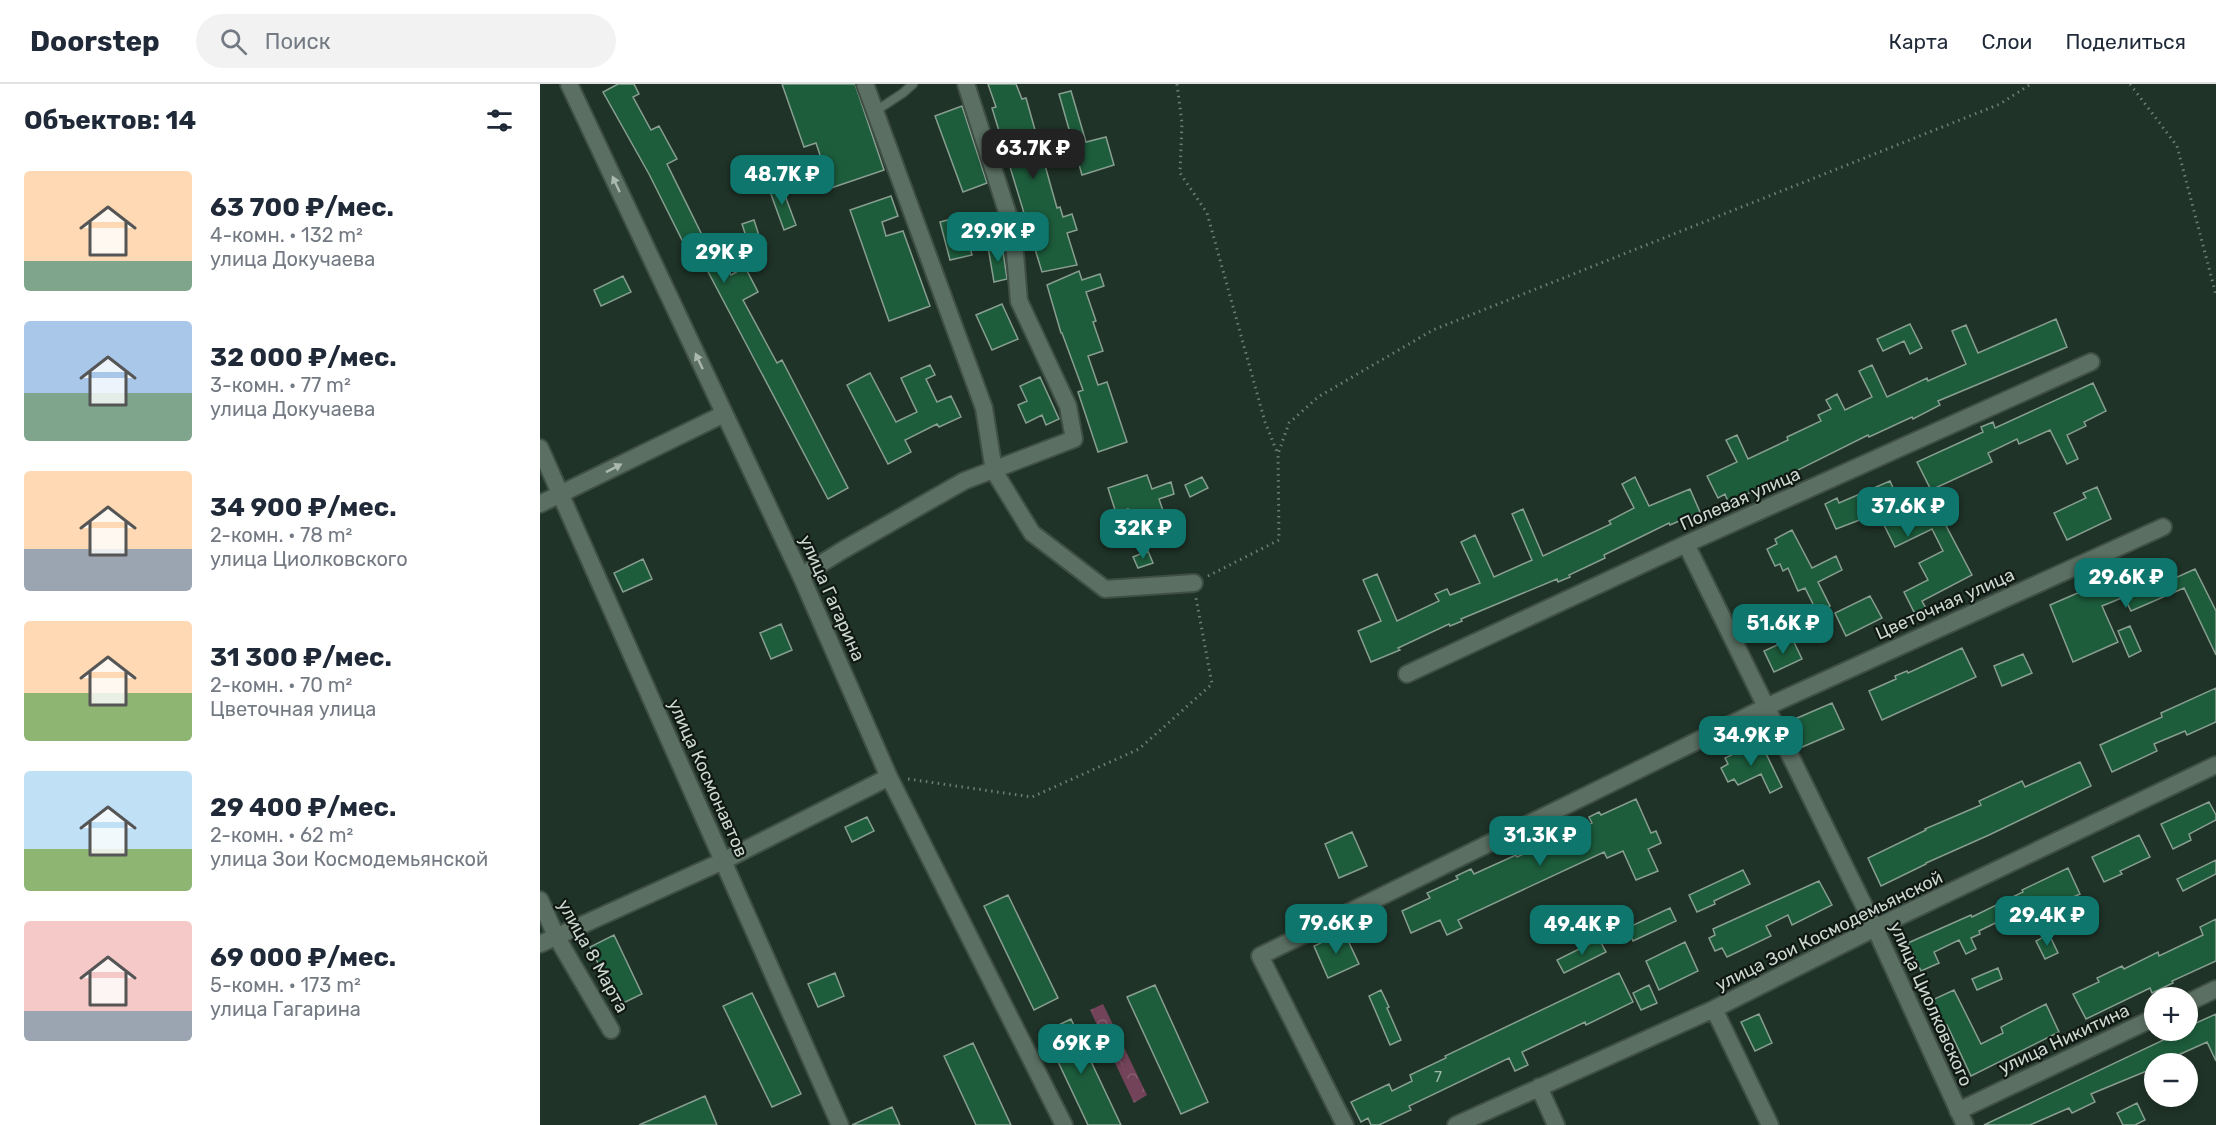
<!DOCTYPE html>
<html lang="ru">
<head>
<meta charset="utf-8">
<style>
  body { margin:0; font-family:Rubik,sans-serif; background:#f2f2f3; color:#1f2937; height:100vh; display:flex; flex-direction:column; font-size:22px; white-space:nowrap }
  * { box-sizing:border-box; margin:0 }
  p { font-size:20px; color:#747a83 }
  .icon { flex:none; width:33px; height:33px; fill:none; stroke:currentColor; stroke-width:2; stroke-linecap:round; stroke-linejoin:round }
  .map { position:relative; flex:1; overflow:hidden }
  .side { display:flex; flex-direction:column; background:#fff; width:540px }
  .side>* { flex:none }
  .controls { position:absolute; left:1604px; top:903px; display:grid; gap:12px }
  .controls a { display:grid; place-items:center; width:54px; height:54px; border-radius:50%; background:#fff; box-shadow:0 3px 9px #0003; font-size:30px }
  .price { position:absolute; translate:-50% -51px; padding:0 14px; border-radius:12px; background:#0f766e; color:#fff; font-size:20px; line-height:39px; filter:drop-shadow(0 2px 3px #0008) }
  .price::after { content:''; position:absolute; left:50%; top:36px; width:18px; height:14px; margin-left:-9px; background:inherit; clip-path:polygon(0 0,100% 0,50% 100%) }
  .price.selected { background:#222; color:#fff }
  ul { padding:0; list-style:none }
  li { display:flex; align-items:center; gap:18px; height:150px; padding:0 24px }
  li span { display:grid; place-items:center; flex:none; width:168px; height:120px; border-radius:6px; color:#555 }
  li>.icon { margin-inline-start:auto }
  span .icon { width:72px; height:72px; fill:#fffc; stroke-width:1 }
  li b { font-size:26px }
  h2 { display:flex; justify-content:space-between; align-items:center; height:72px; padding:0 24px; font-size:26px }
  header { display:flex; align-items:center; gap:36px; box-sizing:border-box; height:84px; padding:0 30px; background:#fff; border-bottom:2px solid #e0e1e3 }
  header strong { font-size:28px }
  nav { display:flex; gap:33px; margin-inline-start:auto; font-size:21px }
  .search { width:420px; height:54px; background:#f2f2f3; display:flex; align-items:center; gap:15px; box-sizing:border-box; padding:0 21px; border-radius:33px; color:#747a83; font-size:22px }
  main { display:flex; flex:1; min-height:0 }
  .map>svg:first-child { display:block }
  .forest { fill:url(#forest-crowns) }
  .building { fill:#1d5d3c; stroke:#889e90; stroke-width:1.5 }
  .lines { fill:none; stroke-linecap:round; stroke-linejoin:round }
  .service-casing { stroke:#404f46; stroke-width:11 }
  .minor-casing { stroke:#404f46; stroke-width:20 }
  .path { stroke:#6f7e75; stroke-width:3; stroke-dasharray:1.5 4.5; stroke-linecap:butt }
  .service { stroke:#5b6f62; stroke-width:8 }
  .minor { stroke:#5b6f62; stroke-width:16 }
  .oneway { fill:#aab8af }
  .labels { text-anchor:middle; stroke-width:4.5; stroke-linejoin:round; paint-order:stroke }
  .number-label { font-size:15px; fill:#a0b8ab }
  .street-label { font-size:18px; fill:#ccd7d0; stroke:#101813 }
</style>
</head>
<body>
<header>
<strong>Doorstep</strong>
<div class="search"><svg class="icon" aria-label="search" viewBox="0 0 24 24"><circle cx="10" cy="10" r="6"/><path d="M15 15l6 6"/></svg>Поиск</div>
<nav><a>Карта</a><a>Слои</a><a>Поделиться</a></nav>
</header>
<main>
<section class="side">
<h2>Объектов: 14<svg class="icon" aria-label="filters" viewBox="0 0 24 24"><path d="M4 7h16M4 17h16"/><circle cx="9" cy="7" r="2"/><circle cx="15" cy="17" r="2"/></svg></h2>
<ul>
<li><span style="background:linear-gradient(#ffd9b3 75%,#7fa58c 0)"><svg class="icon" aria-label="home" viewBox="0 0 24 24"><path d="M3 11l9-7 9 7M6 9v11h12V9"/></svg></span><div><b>63 700 ₽/мес.</b><p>4-комн. · 132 m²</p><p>улица Докучаева</p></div></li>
<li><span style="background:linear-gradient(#a9c7e8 60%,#7fa58c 0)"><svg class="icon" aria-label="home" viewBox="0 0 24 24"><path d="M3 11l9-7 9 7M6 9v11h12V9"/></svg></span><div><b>32 000 ₽/мес.</b><p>3-комн. · 77 m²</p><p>улица Докучаева</p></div></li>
<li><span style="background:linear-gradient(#ffd9b3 65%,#9aa5b1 0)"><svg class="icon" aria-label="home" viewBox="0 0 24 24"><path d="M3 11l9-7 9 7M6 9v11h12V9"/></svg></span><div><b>34 900 ₽/мес.</b><p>2-комн. · 78 m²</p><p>улица Циолковского</p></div></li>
<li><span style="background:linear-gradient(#ffd9b3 60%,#8fb573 0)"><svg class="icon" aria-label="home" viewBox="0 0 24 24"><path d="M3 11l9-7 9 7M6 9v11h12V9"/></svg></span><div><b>31 300 ₽/мес.</b><p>2-комн. · 70 m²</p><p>Цветочная улица</p></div></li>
<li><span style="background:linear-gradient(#bfe0f5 65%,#8fb573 0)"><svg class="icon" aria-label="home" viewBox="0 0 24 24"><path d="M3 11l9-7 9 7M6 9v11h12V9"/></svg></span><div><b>29 400 ₽/мес.</b><p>2-комн. · 62 m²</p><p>улица Зои Космодемьянской</p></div></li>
<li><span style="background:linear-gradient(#f6c9c9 75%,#9aa5b1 0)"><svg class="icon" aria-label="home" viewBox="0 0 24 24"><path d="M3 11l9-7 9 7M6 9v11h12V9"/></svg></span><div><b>69 000 ₽/мес.</b><p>5-комн. · 173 m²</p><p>улица Гагарина</p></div></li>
</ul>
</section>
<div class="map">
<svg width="1676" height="1041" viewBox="0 0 1676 1041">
  <defs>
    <pattern id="forest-crowns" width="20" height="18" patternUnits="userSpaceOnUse" patternTransform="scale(1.5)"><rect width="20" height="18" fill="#734459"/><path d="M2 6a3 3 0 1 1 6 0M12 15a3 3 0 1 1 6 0" fill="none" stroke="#865e70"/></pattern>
  </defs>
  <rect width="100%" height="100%" fill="#203328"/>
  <!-- forest -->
  <path class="forest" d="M563,920L607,1011L594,1019L550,926Z"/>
  <!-- building -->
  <path class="building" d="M78,0H94L99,10L93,13L111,46L119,42L137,75L127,80L167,161L174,158L191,191L205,183L218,208L203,216L237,279L242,276L308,404L288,415L165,182L157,186L109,90L63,8Z
    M242,0H315L344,86L291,104L276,59L264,63Z
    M448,0H476L482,15L486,14L517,124L520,123L523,133L532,130L537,146L527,149L537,181L502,188L452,24L456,23Z
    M531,7L546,58L566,53L574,81L542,91L519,10Z
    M422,22L447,99L423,108L395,32Z
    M240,98L256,141L244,146L228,102Z
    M351,112L358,132L342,138L346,152L363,147L390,222L349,237L310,126Z
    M422,132L432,171L410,176L400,138Z
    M214,136L223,164L211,168L202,140Z
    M462,160L467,195L454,198L448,163Z
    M539,187L542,196L560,190L564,202L546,208L556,237L553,238L563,267L548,272L558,301L567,298L587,358L558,368L538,308L543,306L522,249H521L507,201Z
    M83,192L91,208L61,222L54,206Z
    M462,220L478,255L452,266L436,231Z
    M1516,235L1527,263L1398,317L1400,321L1373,335L1372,333L1329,353L1328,351L1228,401L1188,418L1185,410L1178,414L1167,392L1197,378L1186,356L1197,351L1208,375L1248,356L1247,353L1281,337L1278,331L1291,325L1286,316L1297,310L1305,326L1332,313L1319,287L1332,281L1347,313L1387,294L1388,297L1426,280L1412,247L1426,241L1438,269Z
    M1370,240L1382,264L1370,270L1364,257L1343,267L1337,255Z
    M390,281L395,291L386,295L397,318L411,312L421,333L399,343L397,340L365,356L371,368L348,380L307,301L330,289L356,338L377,328L361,294Z
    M500,293L519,335L506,341L502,331L486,339L478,321L487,317L480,302Z
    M1553,299L1566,327L1544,338L1546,342L1527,351L1538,375L1527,380L1510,346L1479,360L1477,355L1448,369L1452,378L1391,406L1377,378L1443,348L1441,343L1453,338L1455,344Z
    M607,391L612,405L631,398L634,410L619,415L629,444L598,456L588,425L576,429L568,404Z
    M662,393L668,404L650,413L645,401Z
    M1095,393L1109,422L1150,405L1160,428L1130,441L1129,439L1064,471L1065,474L1029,491L1030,493L1018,498L1017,495L921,535L922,537L910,542L909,540L858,564L860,566L831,578L818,547L841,537L823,496L837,490L857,537L899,517L895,510L907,505L910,511L940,499L921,458L935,451L954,493L992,476L972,430L983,425L1003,472L1071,440L1069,437L1094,424L1082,400Z
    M1350,397L1366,433L1394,419L1432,491L1382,517L1388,528L1377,534L1364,508L1388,496L1379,479L1403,467L1392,445L1355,463L1338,429L1296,445L1285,420L1297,414L1299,419Z
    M1557,403L1571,435L1527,456L1514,429L1546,414L1543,409Z
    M1252,446L1272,484L1296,472L1302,486L1278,498L1290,522L1277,528L1265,504L1258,507L1248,484L1243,487L1240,480L1235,482L1227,465L1237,460L1235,455Z
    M608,467L613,479L598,484L593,473Z
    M103,475L112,495L83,508L74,489Z
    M1626,479L1633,495L1655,485L1676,527V571L1644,504L1591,527L1584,513L1562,522L1578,558L1533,578L1510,521L1556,501L1559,509Z
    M1330,512L1342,534L1306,552L1295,529Z
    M241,540L252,566L231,575L220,549Z
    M1590,542L1601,567L1589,573L1578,547Z
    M1252,554L1262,575L1234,588L1224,567Z
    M1422,564L1436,593L1342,636L1329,607L1356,595L1355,592L1367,587L1368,589Z
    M1483,570L1492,589L1462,602L1454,582Z
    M1676,604V638L1647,651L1645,647L1614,660L1617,667L1572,688L1560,661L1622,633L1621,629Z
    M1292,619L1304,645L1260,664L1248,638Z
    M1220,657L1242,703L1230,709L1221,690L1198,701L1194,695L1188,698L1181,684L1188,680L1185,674Z
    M1540,678L1551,702L1449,751L1386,779V780L1341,802L1328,774L1386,746L1385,745L1441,721L1439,717L1482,697L1485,703Z
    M1096,715L1111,749L1116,747L1121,759L1108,765L1118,787L1096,796L1083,767L1067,774L1064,768L918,836L922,844L907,851L900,836L871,849L862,827L890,814L887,809L918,795L916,792L931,785L934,790L976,771L977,773L1052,739L1049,733L1059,728L1061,731Z
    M1669,718L1676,731V736L1649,750L1651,756L1633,765L1621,740Z
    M327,733L334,747L312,758L305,743Z
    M812,748L827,782L799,794L785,760Z
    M1599,751L1610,773L1580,787L1582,790L1564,798L1552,773Z
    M1676,776V790L1643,807L1637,795Z
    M1528,784L1540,810L1494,830L1490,822L1439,847L1440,850L1431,854L1436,865L1426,870L1419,856L1394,868L1399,879L1381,887L1368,859L1431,831L1432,833L1483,808L1482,806Z
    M1203,786L1210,800L1174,817L1175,820L1157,828L1149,811Z
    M1279,797L1292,821L1252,841L1248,831L1226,842L1231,852L1187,873L1182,864L1175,867L1169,854L1175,851L1173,845Z
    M468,811L518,914L494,926L444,822Z
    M1130,824L1136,837L1093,857L1087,844Z
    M1676,835V877L1632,897L1633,899L1612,909L1610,904L1546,935L1533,910L1559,898L1557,894L1582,882L1584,885L1618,868L1619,872L1663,851L1660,843Z
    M804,848L819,880L788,894L774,862Z
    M1509,850L1518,869L1505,875L1496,857Z
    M74,851L102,910L79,921L50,863Z
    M1059,855L1066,868L1024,889L1017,876Z
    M1145,858L1158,887L1119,906L1106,877Z
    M1458,884L1462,895L1437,906L1432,895Z
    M295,889L304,912L278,923L268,900Z
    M1079,889L1093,918L1046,941L1045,938L982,968L988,981L975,987L969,974L869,1022L871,1026L839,1041H831L828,1034L821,1038L811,1018L849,1000L852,1007L872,997L870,991L906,974L905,972Z
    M615,901L668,1018L641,1030L587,913Z
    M1109,901L1117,919L1101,926L1093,909Z
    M841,906L849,923L847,924L861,956L850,961L829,912Z
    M1414,906L1441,960L1463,949L1461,943L1506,920L1519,948L1431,992L1407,941L1402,943L1390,917Z
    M212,909L261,1010L232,1023L183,922Z
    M1219,930L1232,959L1215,967L1201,938Z
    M1676,930V977L1667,958L1625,977L1626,980H1614V984L1551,1010L1555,1018L1532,1029L1529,1024L1490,1041H1444L1632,952L1631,950L1639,946H1647V943Z
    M531,935L581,1041H548L504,948Z
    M433,959L471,1041H436L404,972Z
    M165,1012L177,1041H99Z
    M1597,1019L1605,1036L1595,1041H1583L1577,1029Z
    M352,1023L360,1041H312Z"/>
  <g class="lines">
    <defs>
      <path id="service" d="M334,28L363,9L373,0"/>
      <path id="minor" d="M29,0L261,492L349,693L524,1041
        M325,0L444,324L454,387L492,449L565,505L654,499
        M0,364L300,1041
        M0,420L184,330
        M1146,460L1335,844L1425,1041
        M261,492L303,466L424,397L534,355L528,322L479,217L473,146L426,0
        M867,590L1146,460L1551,278
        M0,816L16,852L71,946
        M0,860L183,777L349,693
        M1647,919L1676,905
        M1174,925L1230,1041
        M999,1003L1016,1041
        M1418,1027L1614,934
        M805,1041L720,872L1226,623L1623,443
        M916,1041L1174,925L1335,844L1676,681"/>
    </defs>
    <!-- service casing -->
    <use href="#service" class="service-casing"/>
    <!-- minor casing -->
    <use href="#minor" class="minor-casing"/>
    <!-- path -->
    <path class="path" d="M637,0L642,39L640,89L667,129L725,338L737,368
      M1590,0L1637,62L1676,211
      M668,492L739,456L738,370L749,339L778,313L893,246L1460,20L1491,0
      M368,695L492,713L599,665L672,600L656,514"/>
    <!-- service -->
    <use href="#service" class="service"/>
    <!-- minor -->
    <use href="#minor" class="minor"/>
  </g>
  <!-- one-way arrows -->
  <defs><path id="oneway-solid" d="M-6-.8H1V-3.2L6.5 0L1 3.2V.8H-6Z" transform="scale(1.5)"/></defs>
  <g class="oneway">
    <use href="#oneway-solid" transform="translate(76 100) rotate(-115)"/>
    <use href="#oneway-solid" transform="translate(159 277) rotate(-115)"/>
    <use href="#oneway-solid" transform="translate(74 384) rotate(-27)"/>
  </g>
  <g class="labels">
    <!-- number labels -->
    <g class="number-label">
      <text x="898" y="998">7</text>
    </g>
    <!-- street labels -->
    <g class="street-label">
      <text transform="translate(1200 415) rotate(-24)" y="6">Полевая улица</text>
      <text transform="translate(292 514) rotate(66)" y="6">улица Гагарина</text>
      <text transform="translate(1405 520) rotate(-24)" y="6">Цветочная улица</text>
      <text transform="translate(168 694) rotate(66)" y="6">улица Космонавтов</text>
      <text transform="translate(1289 847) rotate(-26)" y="6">улица Зои Космодемьянской</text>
      <text transform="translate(53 872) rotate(61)" y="6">улица 8 Марта</text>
      <text transform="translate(1391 920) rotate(66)" y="6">улица Циолковского</text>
      <text transform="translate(1524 955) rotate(-25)" y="6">улица Никитина</text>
    </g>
  </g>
</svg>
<div class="controls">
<a>+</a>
<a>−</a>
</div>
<b class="price selected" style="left:493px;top:96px">63.7K ₽</b>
<b class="price" style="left:242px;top:122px">48.7K ₽</b>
<b class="price" style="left:458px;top:179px">29.9K ₽</b>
<b class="price" style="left:184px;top:200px">29K ₽</b>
<b class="price" style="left:1368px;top:454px">37.6K ₽</b>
<b class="price" style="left:603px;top:476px">32K ₽</b>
<b class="price" style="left:1586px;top:525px">29.6K ₽</b>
<b class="price" style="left:1243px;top:571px">51.6K ₽</b>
<b class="price" style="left:1211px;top:683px">34.9K ₽</b>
<b class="price" style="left:1000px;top:783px">31.3K ₽</b>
<b class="price" style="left:1507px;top:863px">29.4K ₽</b>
<b class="price" style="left:796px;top:871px">79.6K ₽</b>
<b class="price" style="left:1042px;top:872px">49.4K ₽</b>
<b class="price" style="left:541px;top:991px">69K ₽</b>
</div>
</main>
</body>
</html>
